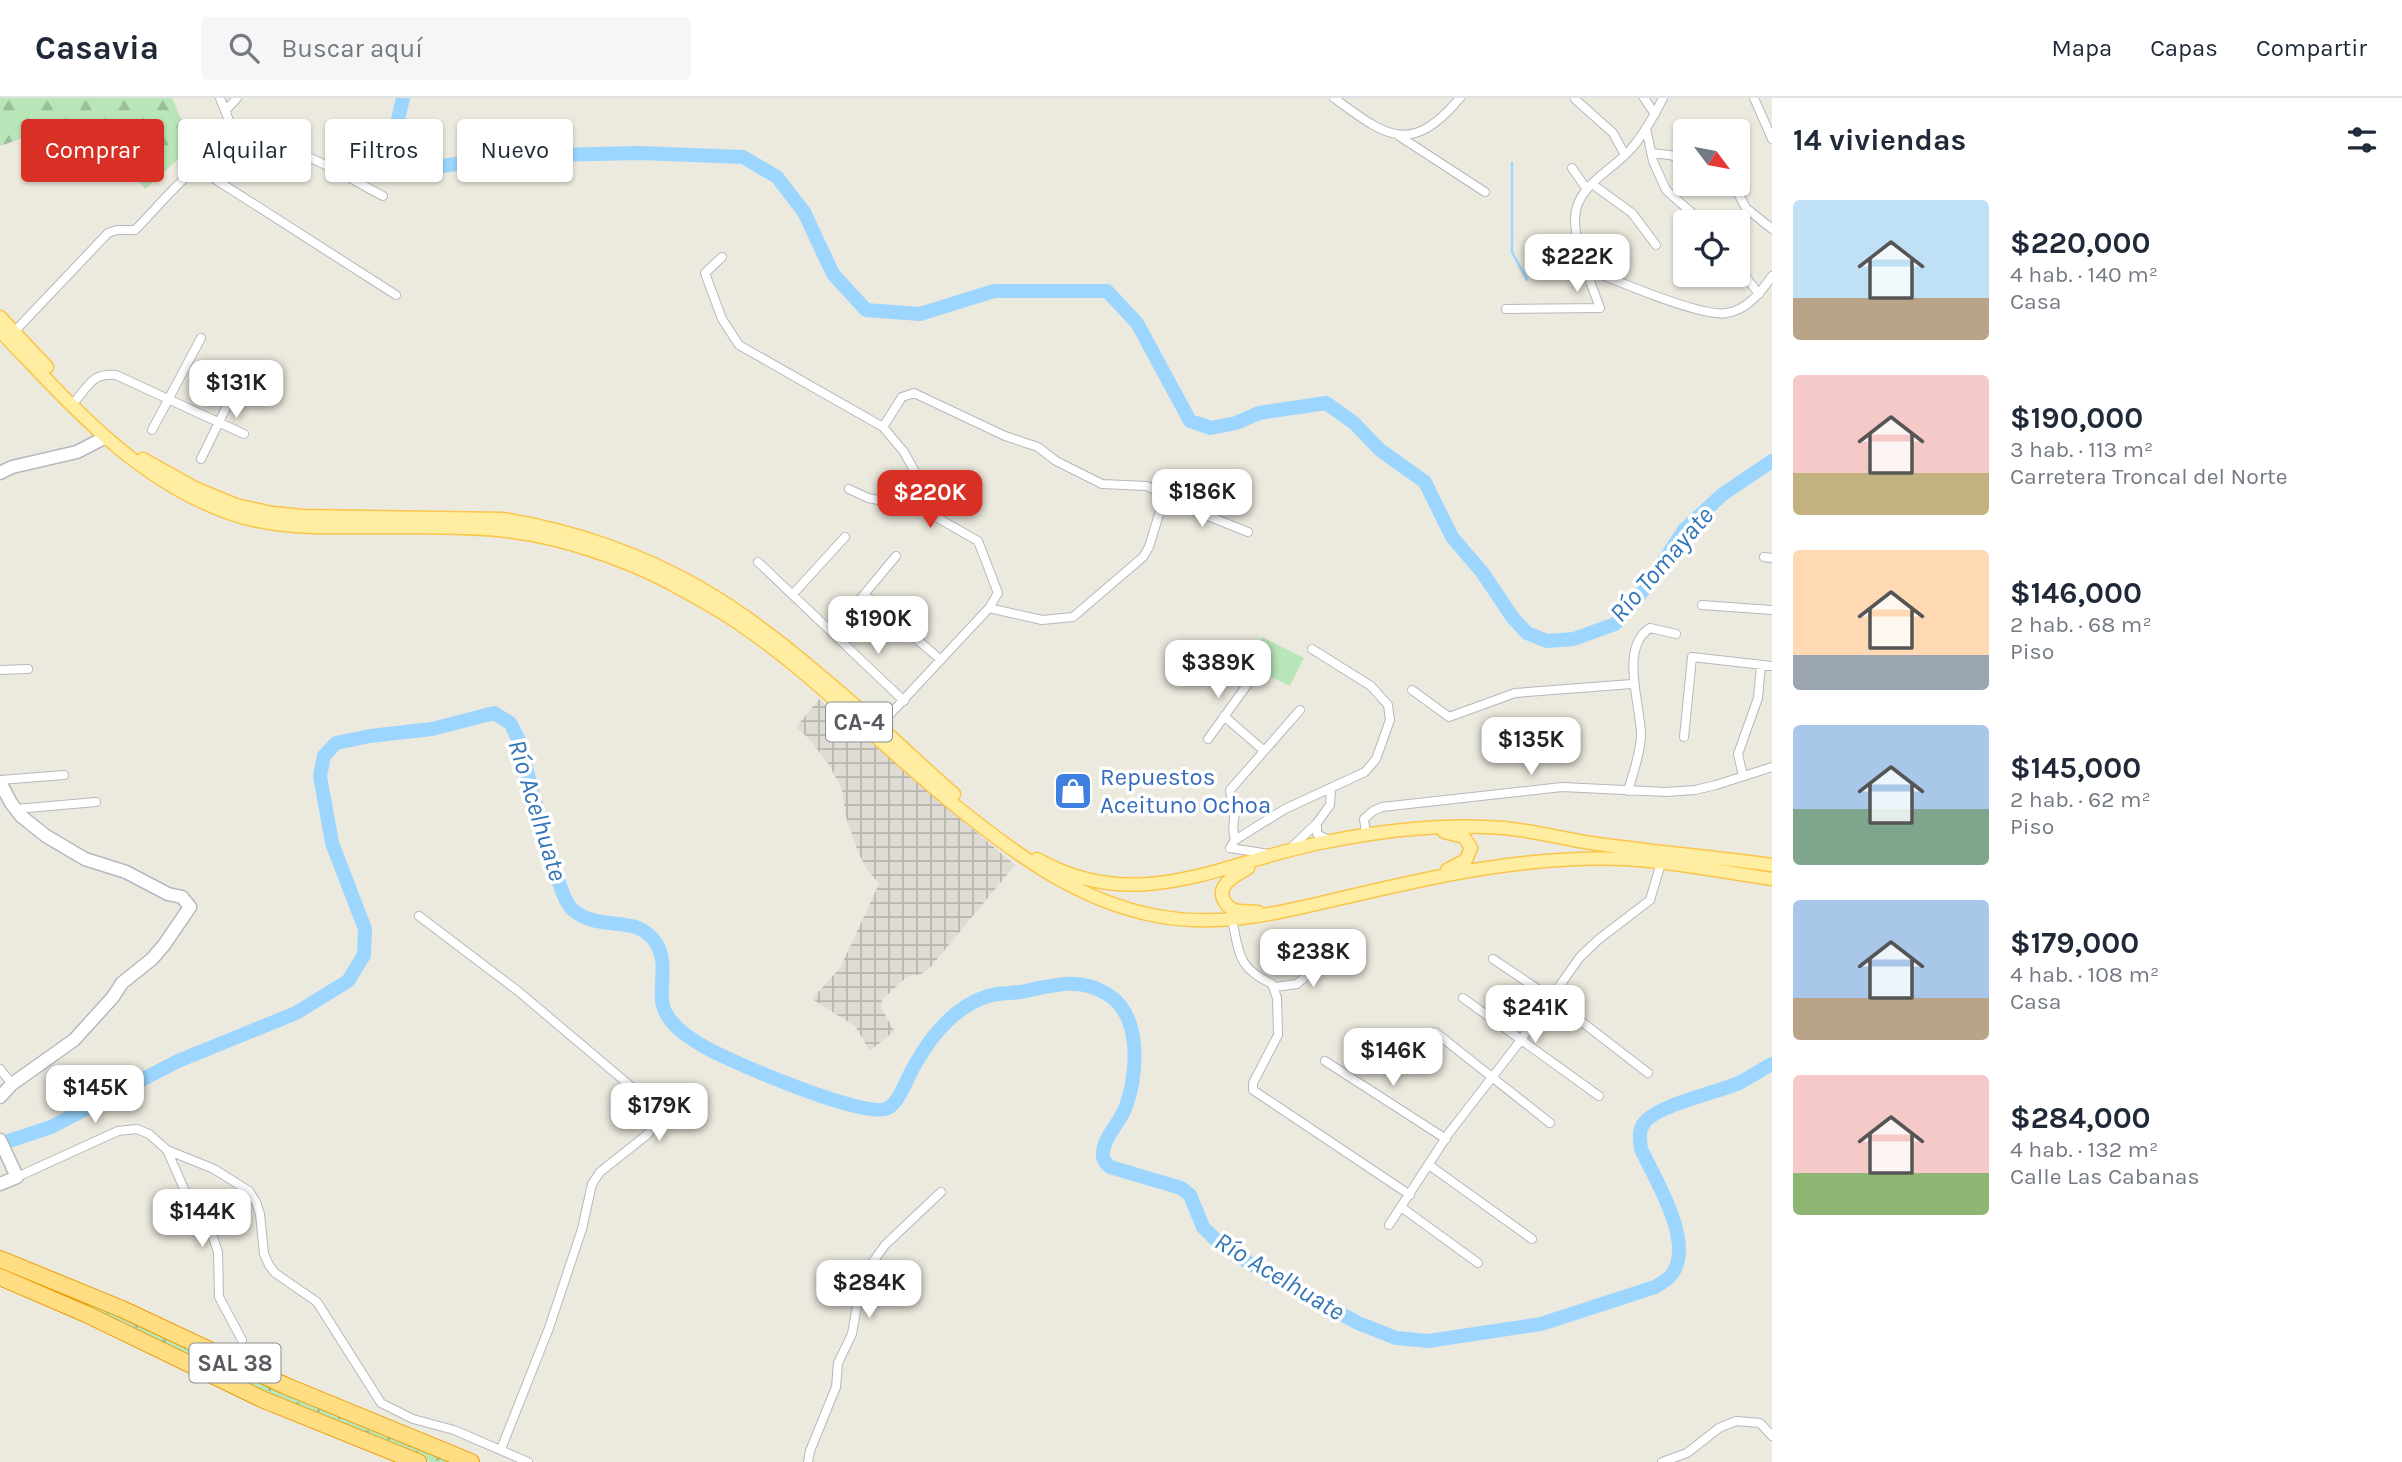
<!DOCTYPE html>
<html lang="es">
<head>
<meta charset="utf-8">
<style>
  body { margin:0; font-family:Karla,sans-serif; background:#f6f6f7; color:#1f2937; height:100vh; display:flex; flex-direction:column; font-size:26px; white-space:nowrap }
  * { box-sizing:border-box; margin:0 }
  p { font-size:23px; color:#747a83 }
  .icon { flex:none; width:38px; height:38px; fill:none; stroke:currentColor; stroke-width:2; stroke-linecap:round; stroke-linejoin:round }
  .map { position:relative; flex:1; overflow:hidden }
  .side { display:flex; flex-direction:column; background:#fff; width:630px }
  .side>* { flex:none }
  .hud { position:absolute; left:21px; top:21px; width:665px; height:63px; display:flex; gap:14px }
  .needle { width:46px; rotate:122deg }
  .fabs { position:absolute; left:1673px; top:21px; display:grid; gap:14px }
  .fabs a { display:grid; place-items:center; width:77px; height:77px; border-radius:7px; background:#fff; box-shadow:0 2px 5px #0004; font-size:35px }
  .price { position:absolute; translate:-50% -60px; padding:0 16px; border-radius:14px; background:#fff; color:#222; font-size:23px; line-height:46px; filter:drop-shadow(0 2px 4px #0008) }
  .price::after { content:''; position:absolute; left:50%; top:42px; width:21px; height:16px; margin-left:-10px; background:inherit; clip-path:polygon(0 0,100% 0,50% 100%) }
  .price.on { background:#d93025; color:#fff }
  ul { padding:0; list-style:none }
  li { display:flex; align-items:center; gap:21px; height:175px; padding:0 21px }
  li span { display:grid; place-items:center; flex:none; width:196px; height:140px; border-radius:7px; color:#555 }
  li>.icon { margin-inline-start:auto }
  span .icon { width:84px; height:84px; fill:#fffc; stroke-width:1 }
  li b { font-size:30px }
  h2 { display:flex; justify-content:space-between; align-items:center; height:84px; padding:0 21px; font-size:30px }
  .tag { padding:0 24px; border-radius:7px; background:#fff; box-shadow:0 2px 5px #0004; font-size:24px; line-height:63px }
  .tag.on { background:#d93025; color:#fff }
  header { display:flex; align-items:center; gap:42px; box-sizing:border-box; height:98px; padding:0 35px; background:#fff; border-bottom:2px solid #e0e1e3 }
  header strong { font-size:33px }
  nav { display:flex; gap:38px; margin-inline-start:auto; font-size:24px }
  .search { width:490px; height:63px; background:#f6f6f7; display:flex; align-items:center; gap:18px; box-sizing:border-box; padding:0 24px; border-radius:7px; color:#747a83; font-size:26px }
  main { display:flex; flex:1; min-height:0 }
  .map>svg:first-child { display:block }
  .industrial { fill:url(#industrial-grid) }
  .grass { fill:url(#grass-dots) }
  .forest { fill:url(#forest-firs) }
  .pitch { fill:#b9e6b8 }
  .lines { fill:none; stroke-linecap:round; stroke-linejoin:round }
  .stream { stroke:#9cd6ff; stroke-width:2.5 }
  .river { stroke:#9cd6ff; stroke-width:14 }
  .street-casing { stroke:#b5b8bd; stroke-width:10 }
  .secondary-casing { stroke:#b5b9bf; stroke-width:15 }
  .primary-casing { stroke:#fac54a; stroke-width:15 }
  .highway-casing { stroke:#eb9d00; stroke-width:18 }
  .street { stroke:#fff; stroke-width:8 }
  .secondary { stroke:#fff; stroke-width:12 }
  .primary { stroke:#ffeea1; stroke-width:12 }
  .highway { stroke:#ffdd83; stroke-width:16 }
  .labels { text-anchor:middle; stroke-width:7; stroke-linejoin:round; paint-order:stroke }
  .shield { fill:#fff; stroke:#8a8d90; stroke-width:2 }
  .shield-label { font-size:23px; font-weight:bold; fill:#585c61 }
  .shop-label { font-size:24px; fill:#366cbe; stroke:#fff; text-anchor:start }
  .water-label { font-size:26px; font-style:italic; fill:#3476b7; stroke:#fff }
</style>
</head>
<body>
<header>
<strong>Casavia</strong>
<div class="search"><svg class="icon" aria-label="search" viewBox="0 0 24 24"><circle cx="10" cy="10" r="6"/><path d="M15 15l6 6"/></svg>Buscar aquí</div>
<nav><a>Mapa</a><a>Capas</a><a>Compartir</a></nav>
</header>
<main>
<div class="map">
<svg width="1772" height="1364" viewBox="0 0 1772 1364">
  <defs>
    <pattern id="industrial-grid" width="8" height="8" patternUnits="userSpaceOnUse" patternTransform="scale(1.75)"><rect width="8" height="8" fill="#dfdcd6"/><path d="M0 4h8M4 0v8" fill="none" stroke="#b8b6b1"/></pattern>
    <pattern id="grass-dots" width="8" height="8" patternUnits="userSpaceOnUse" patternTransform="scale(1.75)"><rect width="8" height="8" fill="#b9e6b8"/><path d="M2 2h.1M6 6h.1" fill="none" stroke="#99be99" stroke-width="1.8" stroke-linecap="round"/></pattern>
    <pattern id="forest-firs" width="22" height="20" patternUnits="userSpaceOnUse" patternTransform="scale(1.75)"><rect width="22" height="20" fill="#b9e6b8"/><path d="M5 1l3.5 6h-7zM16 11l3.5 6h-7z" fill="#99be99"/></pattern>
  </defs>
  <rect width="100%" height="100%" fill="#ece9de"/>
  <!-- industrial -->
  <path class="industrial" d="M819,601L1015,767L929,871L919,877H911L902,883L882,902L881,909L894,933L870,953L855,928L812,901L840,870L879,786L866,770L858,754L846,719L842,691L829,667L811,643L796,629Z"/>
  <!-- grass -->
  <path class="grass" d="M79,1201L461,1364H431L291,1309L77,1205Z"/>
  <!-- forest -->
  <path class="forest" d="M0,0H172L193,48L145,91L114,51L51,30L0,48Z"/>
  <!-- pitch -->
  <path class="pitch" d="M1262,539L1304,560L1290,588L1248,568Z"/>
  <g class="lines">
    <!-- stream -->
    <path class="stream" d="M1512,65V154L1527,182"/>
    <!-- river -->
    <path class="river" d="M403,0L397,26L408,65L425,71L503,58L640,55L743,59L777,79L804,114L833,176L866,212L920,216L994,193H1107L1137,225L1190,323L1211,330L1236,325L1259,315L1326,305L1354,325L1380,352L1425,384L1452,439L1482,474L1513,520L1527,535L1547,543L1574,541L1615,526L1647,488L1685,431L1723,396L1772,363
      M0,1046L51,1029L178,963L296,915L348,883L364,857L365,831L332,745L320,678L324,658L336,645L370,638L432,631L494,615L510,625L519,642C531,688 542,736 558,781C561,790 564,802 571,810C574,813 580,817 584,819C609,831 638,818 656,845C671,868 654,898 667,917C675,931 690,940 703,948C726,962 868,1023 888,1010C900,1003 906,982 913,970C930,939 953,909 988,898C1002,894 1016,896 1030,892C1058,886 1081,880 1107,896C1143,917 1138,980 1124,1013C1118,1026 1103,1041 1103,1056C1102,1062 1106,1065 1110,1069L1181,1090L1190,1097L1203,1129L1222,1148L1264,1174L1358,1225L1396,1240L1428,1243L1541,1226L1655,1189C1663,1184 1671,1180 1675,1171C1691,1139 1655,1081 1641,1051C1640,1042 1638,1033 1644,1025C1657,1007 1716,995 1739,985C1750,979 1761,972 1772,966"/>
    <defs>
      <path id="street" d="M220,0L240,50
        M1334,0C1386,38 1410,59 1460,0
        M1644,0L1655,16
        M1754,0L1772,41
        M1575,1L1613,35L1625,57
        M225,13L237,0
        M1646,30L1653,63L1666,92L1702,124
        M1399,38L1485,94
        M1651,55L1670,57L1685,62
        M196,69L396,197
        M1572,70L1586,90
        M1592,86L1632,115L1656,147
        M1733,86L1746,110L1772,131
        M722,159L705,175L722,221L739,247L883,329L904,354L920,383L926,413
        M1738,169L1759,196
        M1586,170C1612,181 1702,220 1727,215C1747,212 1761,194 1772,178
        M1506,211L1600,210C1590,182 1575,151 1575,121C1575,88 1612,73 1631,51C1644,36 1654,18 1663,0
        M14,234L108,135L117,132H135C155,112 173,89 195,71C200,66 208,63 214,60C275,28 329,70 383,98
        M77,301C90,285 94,275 116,277L244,336
        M883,329L902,299L914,295L1005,338L1038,349L1056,363L1102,386L1147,388L1161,395L1163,403L1149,449L1143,459L1073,519L1042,522L989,510
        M152,332L201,240
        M201,361L245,271
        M849,391L868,400L920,410L978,443L998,495L989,510L879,628
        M1163,403L1178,406L1248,434
        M1764,459L1772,460
        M758,464L904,603
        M793,496L845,439
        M865,497L941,562
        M1702,507L1772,512
        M832,535L896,458
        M0,572L28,571
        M1412,592L1449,619L1515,595L1632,586
        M1224,618L1263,652
        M1684,639L1692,559L1772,568
        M1208,641L1252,580
        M1743,678L1738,656L1758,600L1761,567
        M0,682L64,677
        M1628,693C1633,675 1640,657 1641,639C1642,610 1618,550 1650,530L1676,536
        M16,711L96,704
        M1317,725V736L1330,743
        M1366,736L1364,721L1373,713L1382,709L1562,689L1666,694L1695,692L1716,687L1772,669
        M1235,742C1230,725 1237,720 1234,708C1233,702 1230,699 1230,692L1300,612
        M1292,749L1317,725L1330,707L1331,690
        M1230,750L1235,742L1285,711L1365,674L1376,661L1390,622L1388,607L1371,588L1312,551
        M1230,750L1269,756
        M419,818L518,893L647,1002C651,1015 656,1025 648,1036L600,1074L592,1086L582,1131L549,1230L501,1351
        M1232,822C1240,857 1237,869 1272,886L1277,900L1278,937L1253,985V992L1410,1097
        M1493,861L1551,900L1648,975
        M1274,889L1297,886L1335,853
        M1463,900L1599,998
        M1435,934L1550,1025
        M1325,963L1446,1041
        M0,971L12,986
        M167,1052L188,1100L213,1139L218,1154L219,1199L242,1242
        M1429,1067L1532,1141
        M17,1079L118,1033L137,1031L149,1036L167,1052L214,1071L249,1093L256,1104L260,1116L264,1156L269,1167L275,1175L317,1204L381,1305L413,1321L454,1332L528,1364
        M1401,1109L1478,1165
        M1389,1127L1449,1035L1521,942L1580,859L1599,841L1650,802L1661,765
        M808,1364L810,1353L836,1289L838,1265L852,1236L862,1179L885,1147L941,1094
        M1662,1364L1687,1355L1719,1330L1736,1323L1760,1325L1772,1338"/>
      <path id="secondary" d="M0,375L12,369L77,354L104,340
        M0,684L11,705L21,718L46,738L85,761L126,774L168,796L182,799L190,809L164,847L152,861L122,885L113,899L74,942L12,986L0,999
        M0,1042L17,1079L0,1086"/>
      <path id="primary" d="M0,219L47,269
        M0,233C69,304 133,381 229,415C279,433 334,429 386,429C428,430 472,428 514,434C562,440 621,460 664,482C690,496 717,510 741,527C817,579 881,647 952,705C1014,755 1077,803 1157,818C1223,830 1278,815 1342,800C1390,789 1439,777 1487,770C1533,763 1579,759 1625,761C1674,764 1723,774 1772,781
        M143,361L195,390L236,407L272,415L303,418L503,421C572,432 642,456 702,491C766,528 823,580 879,628C904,650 928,674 954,696
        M1444,734L1464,739L1471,750L1466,762L1447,772
        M1037,761C1139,819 1224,763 1325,744C1384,732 1444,725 1504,730C1536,733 1567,742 1598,746C1656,754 1714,759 1772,767
        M1248,770C1236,777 1214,788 1225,804C1227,808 1230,810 1234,812C1241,814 1250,813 1258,814"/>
      <path id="highway" d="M0,1161L122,1211L286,1288L471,1364
        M0,1179L86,1216L264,1302L418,1364"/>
    </defs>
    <!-- street casing -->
    <use href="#street" class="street-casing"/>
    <!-- secondary casing -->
    <use href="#secondary" class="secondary-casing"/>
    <!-- primary casing -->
    <use href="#primary" class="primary-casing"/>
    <!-- highway casing -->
    <use href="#highway" class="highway-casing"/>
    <!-- street -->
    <use href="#street" class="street"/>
    <!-- secondary -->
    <use href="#secondary" class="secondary"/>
    <!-- primary -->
    <use href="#primary" class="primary"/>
    <!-- highway -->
    <use href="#highway" class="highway"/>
  </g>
  <!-- icons -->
  <defs>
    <symbol id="shop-square" viewBox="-11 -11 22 22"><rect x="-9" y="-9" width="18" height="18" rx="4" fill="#3f7fe0" stroke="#fff"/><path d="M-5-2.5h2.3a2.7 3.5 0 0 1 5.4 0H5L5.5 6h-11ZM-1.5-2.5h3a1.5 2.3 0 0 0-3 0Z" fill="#fff"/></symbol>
  </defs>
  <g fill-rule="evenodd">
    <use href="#shop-square" x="1051" y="671" width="44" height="44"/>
  </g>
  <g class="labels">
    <!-- shield labels -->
    <g class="shield">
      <rect x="826" y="604.5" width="66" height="39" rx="5"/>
      <rect x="189.5" y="1245.5" width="91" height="39" rx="5"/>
    </g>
    <g class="shield-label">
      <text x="859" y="632">CA-4</text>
      <text x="235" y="1273">SAL 38</text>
    </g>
    <!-- shop labels -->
    <g class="shop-label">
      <text x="1100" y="687">Repuestos<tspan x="1100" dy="28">Aceituno Ochoa</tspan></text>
    </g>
    <!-- water labels -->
    <g class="water-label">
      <text transform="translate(1661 466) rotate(-49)" y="9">Río Tomayate</text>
      <text transform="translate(538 712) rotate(73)" y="9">Río Acelhuate</text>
      <text transform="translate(1280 1178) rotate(31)" y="9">Río Acelhuate</text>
    </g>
  </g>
</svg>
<div class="fabs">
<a><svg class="needle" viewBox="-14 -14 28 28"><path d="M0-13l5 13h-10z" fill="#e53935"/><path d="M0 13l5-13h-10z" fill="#747a83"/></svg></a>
<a><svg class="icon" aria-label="locate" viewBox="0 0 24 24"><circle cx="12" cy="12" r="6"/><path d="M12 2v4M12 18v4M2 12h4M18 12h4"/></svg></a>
</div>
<b class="price" style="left:1577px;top:196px">$222K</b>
<b class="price" style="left:236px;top:322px">$131K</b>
<b class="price" style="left:1202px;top:431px">$186K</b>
<b class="price on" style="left:930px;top:432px">$220K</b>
<b class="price" style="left:878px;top:558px">$190K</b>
<b class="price" style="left:1218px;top:602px">$389K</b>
<b class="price" style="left:1531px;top:679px">$135K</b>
<b class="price" style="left:1313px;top:891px">$238K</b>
<b class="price" style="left:1535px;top:947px">$241K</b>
<b class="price" style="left:1393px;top:990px">$146K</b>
<b class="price" style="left:95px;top:1027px">$145K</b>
<b class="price" style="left:659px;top:1045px">$179K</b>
<b class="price" style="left:202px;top:1151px">$144K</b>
<b class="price" style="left:869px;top:1222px">$284K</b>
<div class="hud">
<a class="tag on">Comprar</a>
<a class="tag">Alquilar</a>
<a class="tag">Filtros</a>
<a class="tag">Nuevo</a>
</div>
</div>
<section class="side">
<h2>14 viviendas<svg class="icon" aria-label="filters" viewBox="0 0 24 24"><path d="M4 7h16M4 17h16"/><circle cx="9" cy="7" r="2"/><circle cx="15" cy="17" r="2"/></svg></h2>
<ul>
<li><span style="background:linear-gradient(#bfe0f5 70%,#b9a48a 0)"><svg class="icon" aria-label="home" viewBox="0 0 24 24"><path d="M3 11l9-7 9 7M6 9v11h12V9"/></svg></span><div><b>$220,000</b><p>4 hab. · 140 m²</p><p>Casa</p></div></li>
<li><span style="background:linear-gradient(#f6c9c9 70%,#c2b280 0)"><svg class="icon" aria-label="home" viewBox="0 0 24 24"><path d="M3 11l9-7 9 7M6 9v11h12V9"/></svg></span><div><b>$190,000</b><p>3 hab. · 113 m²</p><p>Carretera Troncal del Norte</p></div></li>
<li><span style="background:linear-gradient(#ffd9b3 75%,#9aa5b1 0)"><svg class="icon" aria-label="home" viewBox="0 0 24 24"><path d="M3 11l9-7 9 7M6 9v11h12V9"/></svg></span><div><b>$146,000</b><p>2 hab. · 68 m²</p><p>Piso</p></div></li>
<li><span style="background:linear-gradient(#a9c7e8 60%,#7fa58c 0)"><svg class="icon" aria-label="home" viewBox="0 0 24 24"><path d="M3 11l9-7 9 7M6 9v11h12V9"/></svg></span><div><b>$145,000</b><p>2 hab. · 62 m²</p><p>Piso</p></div></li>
<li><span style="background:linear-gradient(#a9c7e8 70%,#b9a48a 0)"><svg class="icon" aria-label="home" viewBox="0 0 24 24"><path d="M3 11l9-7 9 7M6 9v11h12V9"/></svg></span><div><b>$179,000</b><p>4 hab. · 108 m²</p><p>Casa</p></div></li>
<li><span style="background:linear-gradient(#f6c9c9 70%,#8fb573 0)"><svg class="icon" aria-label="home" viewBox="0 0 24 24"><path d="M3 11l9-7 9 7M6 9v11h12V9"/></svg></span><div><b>$284,000</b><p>4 hab. · 132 m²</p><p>Calle Las Cabanas</p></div></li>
</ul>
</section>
</main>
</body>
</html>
